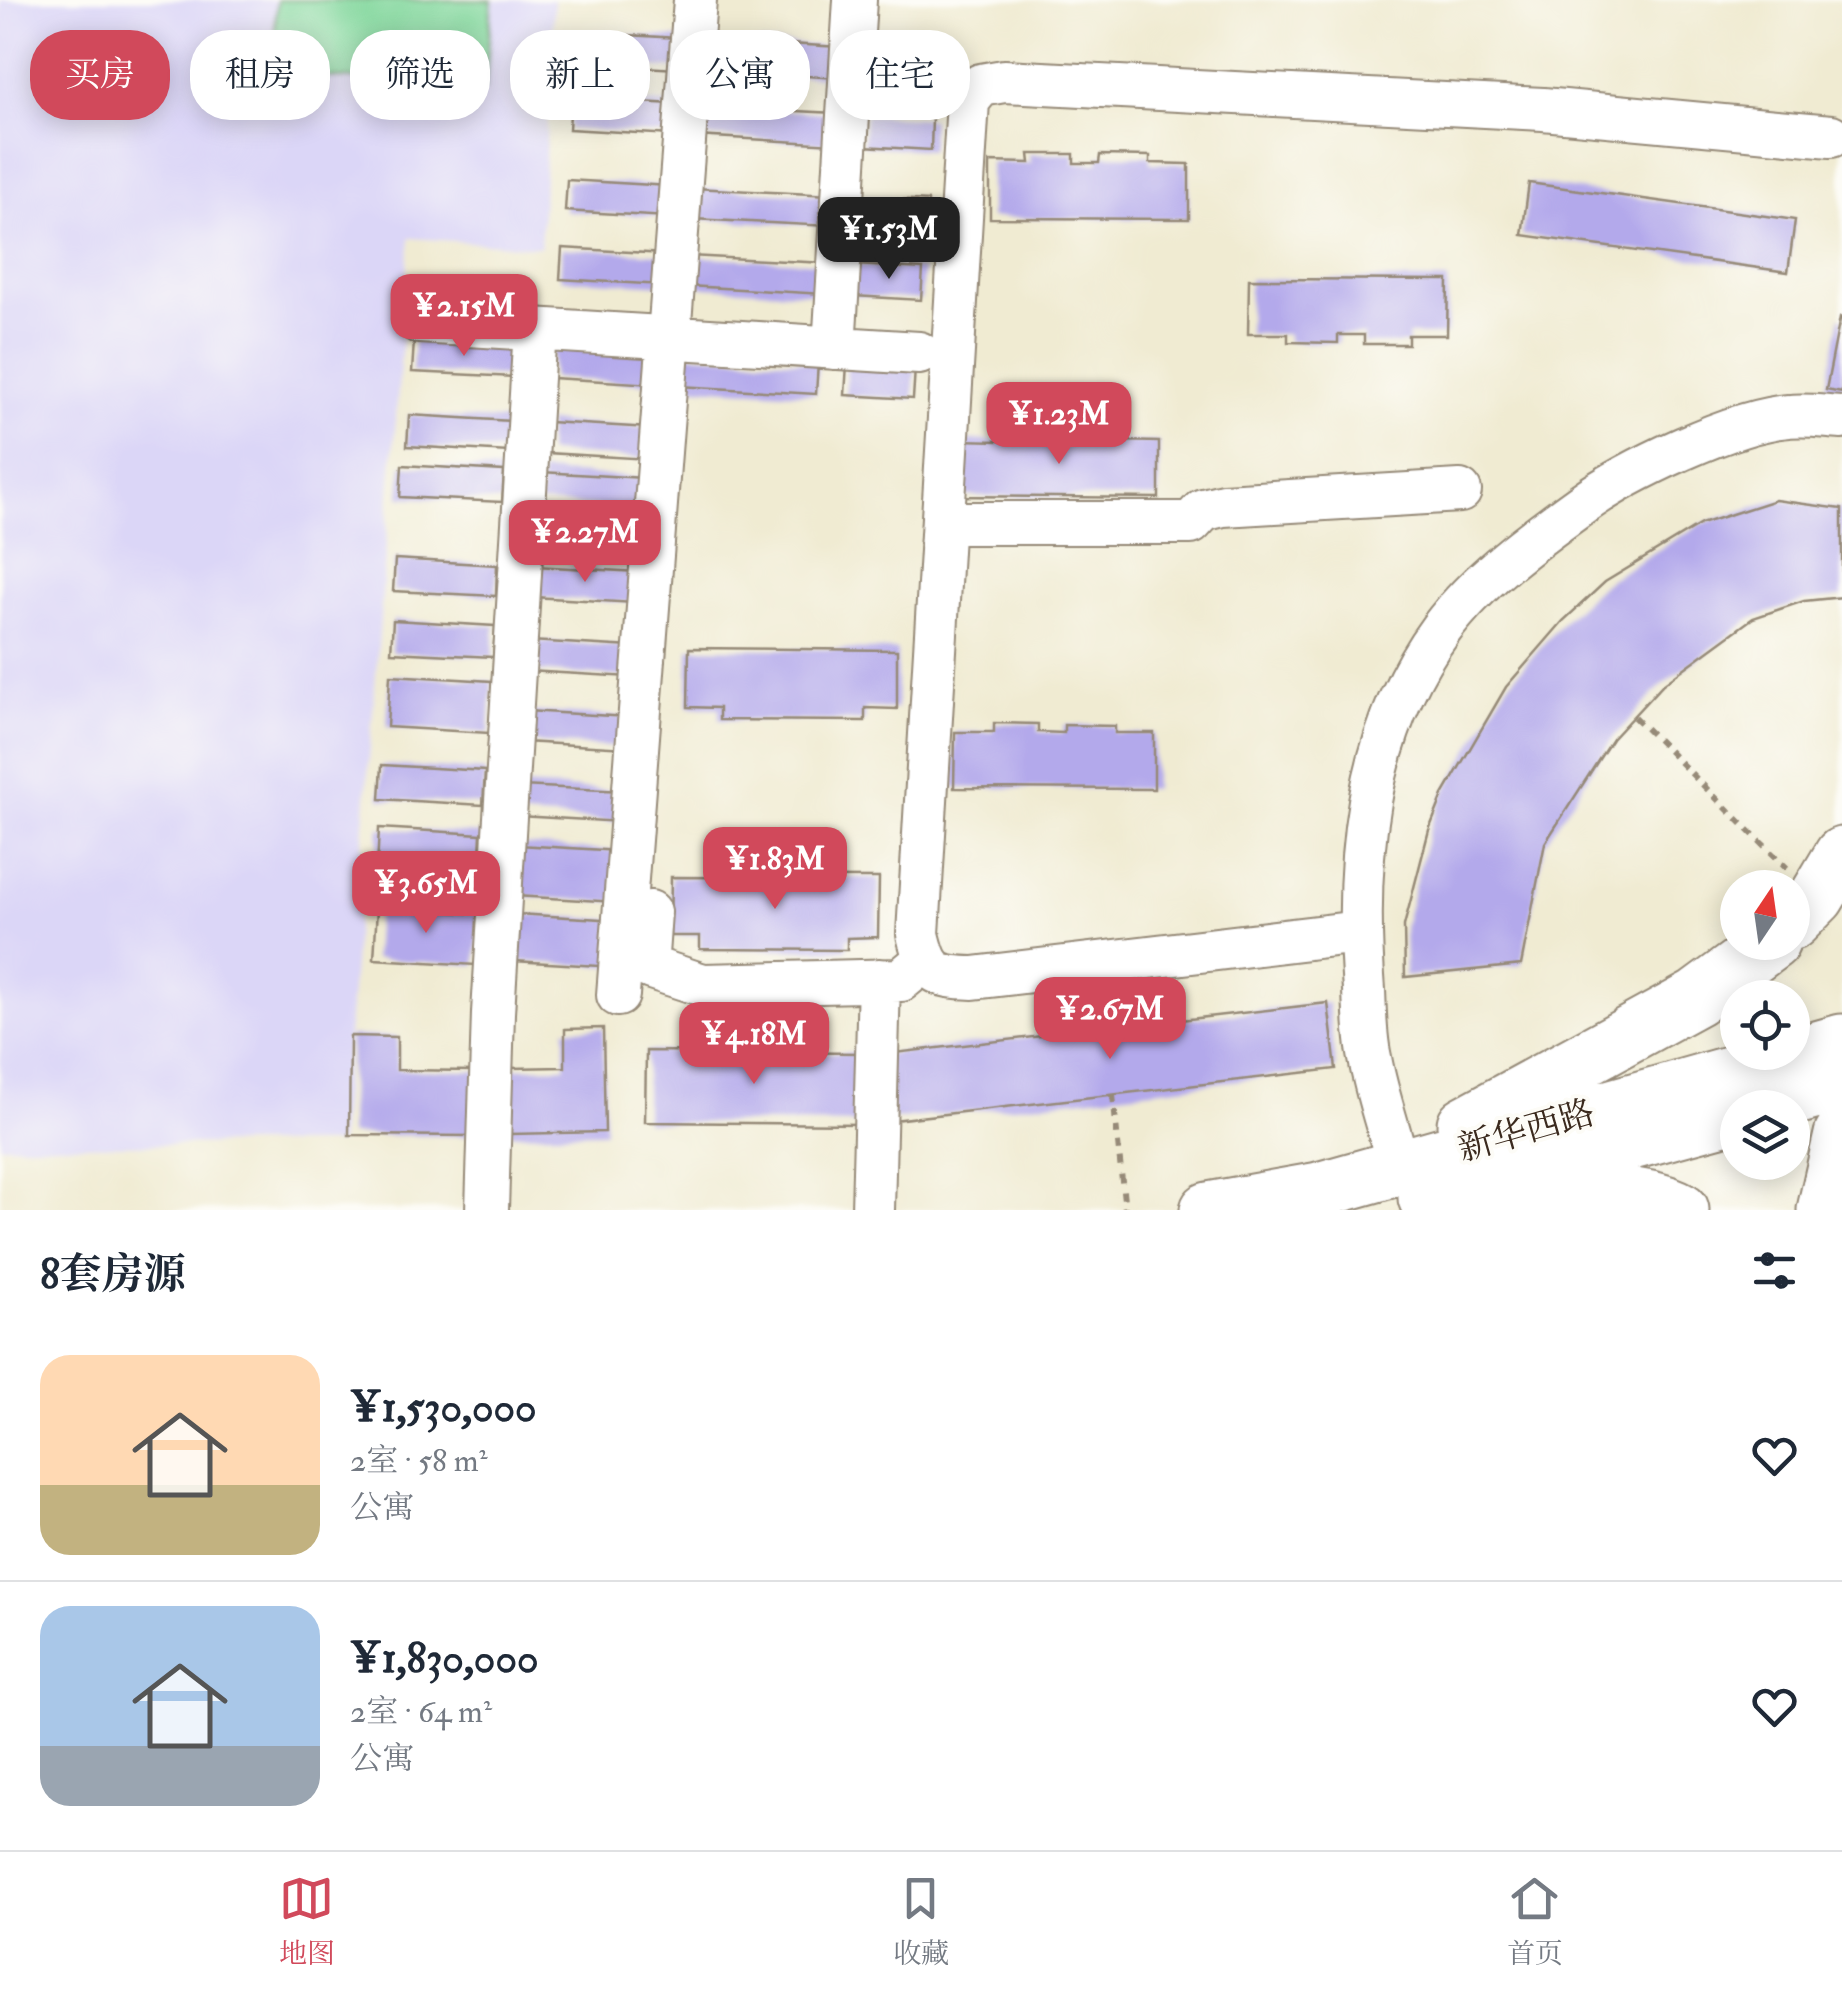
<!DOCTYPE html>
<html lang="zh">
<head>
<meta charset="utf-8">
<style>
  body { margin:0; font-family:"IM FELL Double Pica","Noto Serif SC",serif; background:#f2f2f3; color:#1f2937; height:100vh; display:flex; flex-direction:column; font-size:38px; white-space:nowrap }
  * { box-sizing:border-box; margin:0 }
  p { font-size:32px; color:#747a83 }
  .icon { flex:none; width:55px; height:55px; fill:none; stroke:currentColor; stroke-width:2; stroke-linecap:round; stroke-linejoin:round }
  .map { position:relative; height:1210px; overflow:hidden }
  .details { display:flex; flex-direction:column; background:#fff; flex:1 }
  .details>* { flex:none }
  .guide { position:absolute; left:30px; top:30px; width:1000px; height:90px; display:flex; gap:20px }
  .needle { width:65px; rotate:13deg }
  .tools { position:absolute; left:1720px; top:870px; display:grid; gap:20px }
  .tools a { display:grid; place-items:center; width:90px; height:90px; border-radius:50%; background:#fff; box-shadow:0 5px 25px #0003; font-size:50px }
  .price { position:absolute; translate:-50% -85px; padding:0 22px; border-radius:20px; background:#d1495b; color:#fff; font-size:32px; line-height:65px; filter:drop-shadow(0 2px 5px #0008) }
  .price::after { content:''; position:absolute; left:50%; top:60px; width:30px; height:22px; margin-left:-15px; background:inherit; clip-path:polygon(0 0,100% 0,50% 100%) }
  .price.current { background:#222; color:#fff }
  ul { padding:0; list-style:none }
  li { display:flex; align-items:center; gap:30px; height:250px; padding:0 40px }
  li+li { border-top:2px solid #e0e1e3 }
  li span { display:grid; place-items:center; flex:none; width:280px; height:200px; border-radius:30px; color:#555 }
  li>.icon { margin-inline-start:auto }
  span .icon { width:120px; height:120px; fill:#fffc; stroke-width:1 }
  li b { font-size:42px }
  h2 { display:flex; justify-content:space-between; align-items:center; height:120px; padding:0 40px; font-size:42px }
  .tag { padding:0 35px; border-radius:40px; background:#fff; box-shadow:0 5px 25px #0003; font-size:35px; line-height:90px }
  .tag.current { background:#d1495b; color:#fff }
  .menu { display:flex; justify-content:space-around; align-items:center; height:140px; border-top:2px solid #e0e1e3; background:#fff; font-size:28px; color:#747a83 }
  .menu a { display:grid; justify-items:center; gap:5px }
  .menu .current { color:#d1495b }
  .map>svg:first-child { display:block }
  .built { fill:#dbd6f7 }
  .green { fill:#7dd599; stroke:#5c805c; stroke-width:2.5 }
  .building { fill:#b3a9eb }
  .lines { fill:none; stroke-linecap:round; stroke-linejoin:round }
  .minor-casing { stroke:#968a78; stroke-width:46 }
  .major-casing { stroke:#968a78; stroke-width:59 }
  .path { stroke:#968a78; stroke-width:6; stroke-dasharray:8 8; stroke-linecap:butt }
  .minor { stroke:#fff; stroke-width:42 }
  .major { stroke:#fff; stroke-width:55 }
  .labels { text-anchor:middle; stroke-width:8; stroke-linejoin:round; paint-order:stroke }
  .street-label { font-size:35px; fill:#3b2a1e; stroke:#fdfcf7 }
</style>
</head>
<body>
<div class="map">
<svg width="1842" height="1210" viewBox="0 0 1842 1210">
  <rect width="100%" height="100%" fill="#fdfcf7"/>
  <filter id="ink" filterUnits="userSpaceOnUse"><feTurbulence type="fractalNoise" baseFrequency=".01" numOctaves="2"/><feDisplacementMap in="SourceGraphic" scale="20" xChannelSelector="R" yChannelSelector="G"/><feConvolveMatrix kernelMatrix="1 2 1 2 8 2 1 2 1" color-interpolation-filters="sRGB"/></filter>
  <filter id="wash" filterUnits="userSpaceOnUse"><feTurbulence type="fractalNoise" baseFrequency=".0048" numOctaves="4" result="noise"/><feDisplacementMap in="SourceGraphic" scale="40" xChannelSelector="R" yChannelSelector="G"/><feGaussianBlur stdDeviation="2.25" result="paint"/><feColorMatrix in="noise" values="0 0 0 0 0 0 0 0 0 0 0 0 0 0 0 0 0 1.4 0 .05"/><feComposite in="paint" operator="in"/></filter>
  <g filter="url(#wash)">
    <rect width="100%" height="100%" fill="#f0ebd2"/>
    <!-- built -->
    <path class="built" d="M0,0H554L540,247L410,238L339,1144L0,1145Z"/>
    <!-- green -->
    <path class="green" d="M277,0H492L485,89L272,73Z"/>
    <g id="blocks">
      <!-- building -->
      <path class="building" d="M576,32L678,38L677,69L574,63Z
        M703,39L840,47L839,78L702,70Z
        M870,48L937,53L936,83L868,80Z
        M571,98L673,104L672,135L569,129Z
        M698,106L835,113L834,144L696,136Z
        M865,115L932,119L931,150L863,146Z
        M1029,154H1074V163H1099L1100,155L1150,156V163L1189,164V219L990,218V162L1030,163Z
        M567,180L669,186L668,217L565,211Z
        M1529,183L1795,220L1788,272L1522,235Z
        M694,188L831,195L829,226L693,219Z
        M861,197L928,201L927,232L859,228Z
        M562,248L664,254L663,285L560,279Z
        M689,256L826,263L824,294L688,286Z
        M856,265L923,269L921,300L854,296Z
        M1249,279L1448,280L1447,335H1408V344H1364V335H1338V343L1288,342V334H1248Z
        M1840,317L1842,318V393L1826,390Z
        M414,341L516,347L515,377L412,372Z
        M553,347L656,353L654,384L552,378Z
        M681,354L818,362L816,394L679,386Z
        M847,364L915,368L913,399L845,395Z
        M409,415L511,421L509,452L407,446Z
        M548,422L650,428L649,459L547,453Z
        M999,432H1043V441H1069V434H1120V441L1159,442V498L959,496L960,440L999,441Z
        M402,465L504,471L502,502L400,497Z
        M541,472L644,478L642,509L540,503Z
        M1775,500L1842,509V597L1804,601L1753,618L1663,684L1612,739L1545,843L1521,965L1405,977L1404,926L1429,830L1443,795L1506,687L1563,621L1605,582L1701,524Z
        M395,559L497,565L496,596L393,591Z
        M535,566L637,572L635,603L533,597Z
        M393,620L495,626L493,657L391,652Z
        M530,641L632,647L630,677L528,671Z
        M689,648L897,650V709L865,708V721L719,720V708L688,707Z
        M390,675L492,681L489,733L387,727Z
        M526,711L628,717L626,748L524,742Z
        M994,723L1038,724V732L1064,733V725L1115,726V733H1154V789L954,788L955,732H994Z
        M382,765L485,771L483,805L380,799Z
        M521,786L623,791L622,822L519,816Z
        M379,828L481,834L478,895L376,889Z
        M518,845L620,851L617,902L515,896Z
        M671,877L879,878L878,937L847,938V950L700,949V936H670Z
        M377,908L479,914L476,965L374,959Z
        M516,914L618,920L616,967L514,961Z
        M1328,1003L1336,1069L893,1120L885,1054Z
        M603,1028L605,1132L510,1134L509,1068L565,1067V1029Z
        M350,1036L397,1037V1070L477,1071L476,1136L349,1135Z
        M646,1051L863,1053L862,1124L645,1122Z"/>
    </g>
  </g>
  <g filter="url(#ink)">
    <use href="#blocks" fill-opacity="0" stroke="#968a78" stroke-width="2.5"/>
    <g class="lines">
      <defs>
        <path id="minor" d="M419,322L919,353
          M834,348L855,0
          M943,523H1191L1203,510L1223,505L1460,491
          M650,912L647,955L651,968L703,985L901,980L924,961
          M1359,932L973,978C934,977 927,973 918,934L968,101L981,85L1004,81L1543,109L1831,136
          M618,995L695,0
          M1397,1160C1388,1126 1376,1092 1370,1058C1365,1036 1365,1012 1364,990C1354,866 1364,733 1441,629C1478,579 1532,540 1582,504C1628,471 1733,420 1789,416C1807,414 1825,417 1842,418
          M487,1210L493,1013L535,329
          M873,1210L879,980"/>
        <path id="major" d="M1792,922L1817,897L1842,855
          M1756,1108L1842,1084
          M1465,1124L1696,998L1772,942
          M1426,1198L1738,1113
          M1509,1199C1555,1192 1640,1187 1681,1210
          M1208,1210L1319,1190L1842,1042
          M1825,1210L1842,1135"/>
      </defs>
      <!-- minor casing -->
      <use href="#minor" class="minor-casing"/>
      <!-- major casing -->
      <use href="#major" class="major-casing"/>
      <!-- path -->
      <path class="path" d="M1634,717L1787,868
        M1113,1095L1125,1210"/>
      <!-- minor -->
      <use href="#minor" class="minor"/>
      <!-- major -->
      <use href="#major" class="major"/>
    </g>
  </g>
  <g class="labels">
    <!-- street labels -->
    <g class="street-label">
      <text transform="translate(1526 1130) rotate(-16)" y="12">新华西路</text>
    </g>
  </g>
</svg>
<div class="tools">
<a><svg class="needle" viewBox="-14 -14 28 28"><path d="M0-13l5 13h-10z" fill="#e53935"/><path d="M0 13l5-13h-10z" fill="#747a83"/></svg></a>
<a><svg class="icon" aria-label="locate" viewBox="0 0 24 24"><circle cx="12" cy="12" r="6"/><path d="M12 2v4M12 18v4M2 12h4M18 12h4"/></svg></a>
<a><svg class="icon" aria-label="layers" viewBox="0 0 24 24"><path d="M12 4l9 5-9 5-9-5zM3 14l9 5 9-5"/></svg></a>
</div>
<b class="price current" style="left:889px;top:282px">¥1.53M</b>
<b class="price" style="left:464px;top:359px">¥2.15M</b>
<b class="price" style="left:1059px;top:467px">¥1.23M</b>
<b class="price" style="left:585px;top:585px">¥2.27M</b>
<b class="price" style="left:775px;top:912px">¥1.83M</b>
<b class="price" style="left:426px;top:936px">¥3.65M</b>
<b class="price" style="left:1110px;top:1062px">¥2.67M</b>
<b class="price" style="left:754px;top:1087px">¥4.18M</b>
<div class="guide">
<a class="tag current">买房</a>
<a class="tag">租房</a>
<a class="tag">筛选</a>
<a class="tag">新上</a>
<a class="tag">公寓</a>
<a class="tag">住宅</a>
</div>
</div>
<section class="details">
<h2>8套房源<svg class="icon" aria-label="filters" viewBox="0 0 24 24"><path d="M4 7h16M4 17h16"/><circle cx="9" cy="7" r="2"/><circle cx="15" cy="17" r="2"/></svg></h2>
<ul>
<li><span style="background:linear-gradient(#ffd9b3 65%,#c2b280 0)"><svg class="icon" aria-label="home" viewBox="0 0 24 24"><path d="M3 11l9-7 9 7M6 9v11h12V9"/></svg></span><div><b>¥1,530,000</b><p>2室 · 58 m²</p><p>公寓</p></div><svg class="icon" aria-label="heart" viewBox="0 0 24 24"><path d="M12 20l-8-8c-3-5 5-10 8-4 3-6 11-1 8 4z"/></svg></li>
<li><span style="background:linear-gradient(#a9c7e8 70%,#9aa5b1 0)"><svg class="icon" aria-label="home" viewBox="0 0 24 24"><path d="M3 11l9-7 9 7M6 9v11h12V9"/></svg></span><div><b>¥1,830,000</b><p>2室 · 64 m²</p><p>公寓</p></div><svg class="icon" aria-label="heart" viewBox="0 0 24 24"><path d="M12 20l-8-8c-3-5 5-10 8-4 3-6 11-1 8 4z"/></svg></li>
</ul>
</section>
<nav class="menu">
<a class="current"><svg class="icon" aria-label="map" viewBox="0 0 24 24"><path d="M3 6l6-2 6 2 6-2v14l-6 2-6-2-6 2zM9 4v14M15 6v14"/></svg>地图</a>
<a><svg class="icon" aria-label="saved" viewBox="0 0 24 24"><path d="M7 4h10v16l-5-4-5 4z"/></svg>收藏</a>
<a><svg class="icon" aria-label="home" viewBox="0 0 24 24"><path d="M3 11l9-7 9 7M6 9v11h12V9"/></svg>首页</a>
</nav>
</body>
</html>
